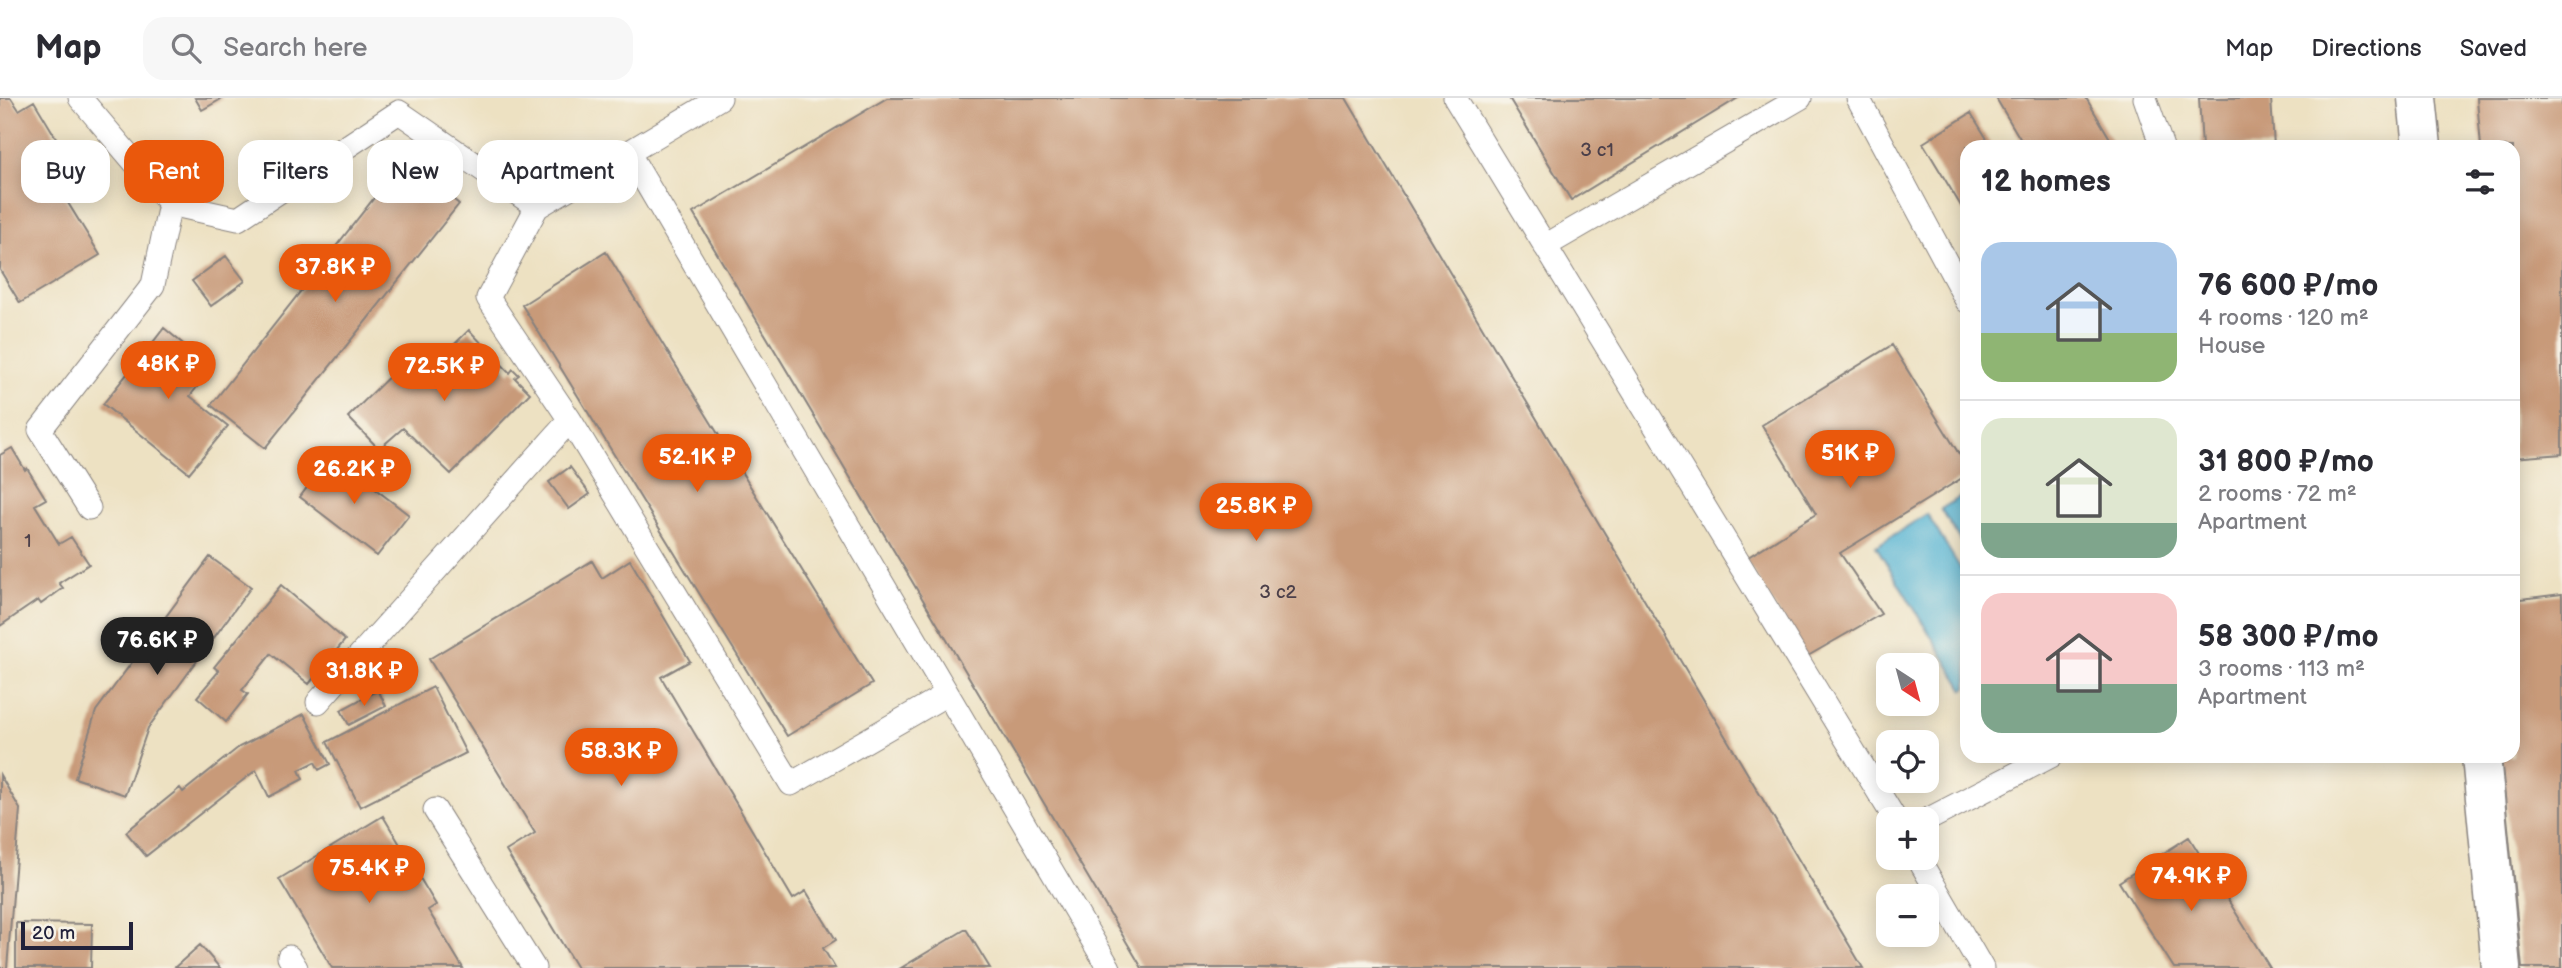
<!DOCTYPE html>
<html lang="en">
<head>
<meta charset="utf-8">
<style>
  body { margin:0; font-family:"Balsamiq Sans",sans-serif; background:#f7f7f7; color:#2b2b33; height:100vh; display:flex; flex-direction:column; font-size:26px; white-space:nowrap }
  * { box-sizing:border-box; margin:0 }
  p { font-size:23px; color:#7c7c81 }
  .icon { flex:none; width:38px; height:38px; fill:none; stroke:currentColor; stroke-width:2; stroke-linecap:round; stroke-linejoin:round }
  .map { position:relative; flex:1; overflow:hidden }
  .details { position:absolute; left:1960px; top:42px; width:560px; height:623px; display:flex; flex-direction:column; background:#fff; border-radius:21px; box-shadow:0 4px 18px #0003 }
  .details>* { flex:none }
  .guide { position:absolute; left:21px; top:42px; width:665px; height:63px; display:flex; gap:14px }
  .needle { width:46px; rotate:144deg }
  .tools { position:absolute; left:1876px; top:555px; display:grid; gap:14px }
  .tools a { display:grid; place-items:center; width:63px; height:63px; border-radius:14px; background:#fff; box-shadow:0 4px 18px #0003; font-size:35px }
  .scale { position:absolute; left:21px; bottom:18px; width:112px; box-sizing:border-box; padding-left:7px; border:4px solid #22223b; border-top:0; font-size:19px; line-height:24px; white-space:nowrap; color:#22223b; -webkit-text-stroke:5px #f7f3e8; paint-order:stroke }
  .price { position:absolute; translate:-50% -60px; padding:0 16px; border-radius:24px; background:#ea580c; color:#fff; font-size:23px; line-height:46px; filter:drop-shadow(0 2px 4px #0008) }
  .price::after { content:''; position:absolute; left:50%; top:42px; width:21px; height:16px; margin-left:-10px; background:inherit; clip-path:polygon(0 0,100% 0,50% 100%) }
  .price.active { background:#222; color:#fff }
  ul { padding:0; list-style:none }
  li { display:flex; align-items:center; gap:21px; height:175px; padding:0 21px }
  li+li { border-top:2px solid #e1e1e2 }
  li span { display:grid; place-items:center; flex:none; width:196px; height:140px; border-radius:21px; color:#555 }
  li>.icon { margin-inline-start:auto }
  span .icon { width:84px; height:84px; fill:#fffc; stroke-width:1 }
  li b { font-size:30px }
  h2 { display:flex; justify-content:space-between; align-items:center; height:84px; padding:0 21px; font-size:30px }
  .pill { padding:0 24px; border-radius:21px; background:#fff; box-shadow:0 4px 18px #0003; font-size:24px; line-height:63px }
  .pill.active { background:#ea580c; color:#fff }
  header { display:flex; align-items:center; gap:42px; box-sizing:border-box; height:98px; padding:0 35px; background:#fff; border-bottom:2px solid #e1e1e2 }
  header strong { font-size:33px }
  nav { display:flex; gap:38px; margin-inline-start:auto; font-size:24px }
  .search { width:490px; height:63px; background:#f7f7f7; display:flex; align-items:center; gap:18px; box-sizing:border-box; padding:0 24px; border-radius:21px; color:#7c7c81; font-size:26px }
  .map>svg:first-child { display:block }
  .water { fill:#55b4d3; stroke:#3c6b87; stroke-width:2 }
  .building { fill:#c89a79 }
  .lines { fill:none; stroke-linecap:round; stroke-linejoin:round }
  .lane-casing { stroke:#88827e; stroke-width:25 }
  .street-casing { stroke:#88827e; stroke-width:41 }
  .lane { stroke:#fff; stroke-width:23 }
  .street { stroke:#fff; stroke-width:38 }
  .labels { text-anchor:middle; stroke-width:5; stroke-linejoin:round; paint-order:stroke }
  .number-label { font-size:19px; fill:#4c404a }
</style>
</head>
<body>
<header>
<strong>Map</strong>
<div class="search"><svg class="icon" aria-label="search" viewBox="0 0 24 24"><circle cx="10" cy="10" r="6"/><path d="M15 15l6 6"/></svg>Search here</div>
<nav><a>Map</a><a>Directions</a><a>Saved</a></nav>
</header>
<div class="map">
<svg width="2562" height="870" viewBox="0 0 2562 870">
  <rect width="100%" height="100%" fill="#f7f3e8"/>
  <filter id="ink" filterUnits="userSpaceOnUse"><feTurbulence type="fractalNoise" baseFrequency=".0143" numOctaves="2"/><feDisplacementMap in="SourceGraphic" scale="14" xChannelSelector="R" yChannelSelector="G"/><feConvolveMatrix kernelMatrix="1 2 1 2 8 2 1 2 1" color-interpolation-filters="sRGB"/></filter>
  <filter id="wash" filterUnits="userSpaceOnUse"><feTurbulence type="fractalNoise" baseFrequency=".00686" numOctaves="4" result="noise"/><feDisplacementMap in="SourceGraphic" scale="28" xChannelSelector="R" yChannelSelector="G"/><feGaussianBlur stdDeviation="1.57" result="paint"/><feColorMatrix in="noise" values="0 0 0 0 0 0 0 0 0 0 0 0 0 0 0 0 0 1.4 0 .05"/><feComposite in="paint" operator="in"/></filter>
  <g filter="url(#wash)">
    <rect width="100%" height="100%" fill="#ede1c2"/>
    <!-- water -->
    <path class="water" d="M1967,395V454L1941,411Z
      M1927,416L1967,481V590L1964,592L1876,448Z"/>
    <g id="blocks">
      <!-- building -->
      <path class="building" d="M0,0H11L19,12L34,3L85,88L65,100L100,157L20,205L0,172Z
        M195,0H223L202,12Z
        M887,0H1346L1863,870H1142L693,115Z
        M1509,0H1738L1571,102Z
        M1996,0H2086L2115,49H2025Z
        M2199,0H2271L2274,49H2202Z
        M2477,0H2562V356L2513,360V49H2481Z
        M1971,15L1992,49H1967V118L1923,45Z
        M404,62L459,106L265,350L211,307Z
        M606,154L872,586L787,638L522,207Z
        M226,158L245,183L211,208L192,183Z
        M164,230L212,270L190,298L228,328L189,375L103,306L140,260L133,254L140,246L147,252Z
        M469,232L510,275L513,271L519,277L515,280L530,295L451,376L403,330L379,351L348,319L408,260L425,275Z
        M1892,247L1967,369V377L1840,455L1881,516L1806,559L1745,461L1816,416L1762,327Z
        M12,350L25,372L27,370L46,401L35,407L59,446L71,439L89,466L59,485L63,490L41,506L38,502L0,528V357Z
        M331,357L409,417L377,458L300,399Z
        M570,369L590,396L569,411L549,384Z
        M210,459L251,489L148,630L125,697L75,680L96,613Z
        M630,462L690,563L661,579L793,801L806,793L836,842L823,850L835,870H577L506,753L535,735L429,561L592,463L602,480Z
        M281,487L345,542L309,586L271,556L242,592L248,596L226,624L197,599L219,573L214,569Z
        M2562,496V870H2522L2501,658H2513V502Z
        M433,589L466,655L360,709L327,644Z
        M378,592L386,608L349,627L341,612Z
        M304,616L330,666L319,672L315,664L299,672L303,681L269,699L256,672L146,758L126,734L180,690L183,694L239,649Z
        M0,677L20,711L7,870H0Z
        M383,718L436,807L428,812L463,870H332L279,781Z
        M2189,739L2270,870H2174L2119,784Z
        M16,825L92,826L91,870H16Z
        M966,831L990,870H901Z
        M200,847L220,870H174Z"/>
    </g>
  </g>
  <g filter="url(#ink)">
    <use href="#blocks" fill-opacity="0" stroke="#88827e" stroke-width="2"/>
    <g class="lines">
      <defs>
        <path id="lane" d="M80,0L170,106L238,121L399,14L537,109L720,0
          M1455,0L1895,721
          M1858,0L1967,203
          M2145,0L2162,49
          M628,54L1109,870
          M1545,148L1800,0
          M570,322L791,686L947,596
          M89,410L40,332L153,187L170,106
          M318,604L570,322L488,200L537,109
          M435,712L534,870
          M1927,722L2051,658
          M1918,760L1982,870
          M289,859L296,870"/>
        <path id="street" d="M2417,0L2422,49
          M2481,658L2501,870"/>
      </defs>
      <!-- lane casing -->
      <use href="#lane" class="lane-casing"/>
      <!-- street casing -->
      <use href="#street" class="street-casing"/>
      <!-- lane -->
      <use href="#lane" class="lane"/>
      <!-- street -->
      <use href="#street" class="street"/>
    </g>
  </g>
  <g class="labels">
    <!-- number labels -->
    <g class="number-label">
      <text x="1597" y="58">3 с1</text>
      <text x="28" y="449">1</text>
      <text x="1278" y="500">3 с2</text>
    </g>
  </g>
</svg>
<div class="tools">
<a><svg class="needle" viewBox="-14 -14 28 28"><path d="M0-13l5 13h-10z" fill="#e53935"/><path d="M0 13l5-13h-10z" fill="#7c7c81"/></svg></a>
<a><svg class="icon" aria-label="locate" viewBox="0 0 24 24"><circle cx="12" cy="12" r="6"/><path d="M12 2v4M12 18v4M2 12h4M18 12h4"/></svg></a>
<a>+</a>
<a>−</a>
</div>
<div class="scale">20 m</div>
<b class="price" style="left:335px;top:206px">37.8K ₽</b>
<b class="price" style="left:168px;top:303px">48K ₽</b>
<b class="price" style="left:444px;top:305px">72.5K ₽</b>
<b class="price" style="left:1850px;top:392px">51K ₽</b>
<b class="price" style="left:697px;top:396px">52.1K ₽</b>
<b class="price" style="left:354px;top:408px">26.2K ₽</b>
<b class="price" style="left:1256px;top:445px">25.8K ₽</b>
<b class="price active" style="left:157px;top:579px">76.6K ₽</b>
<b class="price" style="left:364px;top:610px">31.8K ₽</b>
<b class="price" style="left:621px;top:690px">58.3K ₽</b>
<b class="price" style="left:369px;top:807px">75.4K ₽</b>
<b class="price" style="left:2191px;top:815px">74.9K ₽</b>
<div class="guide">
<a class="pill">Buy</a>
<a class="pill active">Rent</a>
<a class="pill">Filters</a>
<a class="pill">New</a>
<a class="pill">Apartment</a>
</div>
<section class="details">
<h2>12 homes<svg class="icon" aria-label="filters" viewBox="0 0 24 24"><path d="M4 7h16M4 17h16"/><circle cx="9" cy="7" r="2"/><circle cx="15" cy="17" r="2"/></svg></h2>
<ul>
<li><span style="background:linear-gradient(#a9c7e8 65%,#8fb573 0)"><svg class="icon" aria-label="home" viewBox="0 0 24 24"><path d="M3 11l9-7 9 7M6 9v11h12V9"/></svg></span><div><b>76 600 ₽/mo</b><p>4 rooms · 120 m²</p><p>House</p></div></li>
<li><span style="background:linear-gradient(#dfe7d0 75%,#7fa58c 0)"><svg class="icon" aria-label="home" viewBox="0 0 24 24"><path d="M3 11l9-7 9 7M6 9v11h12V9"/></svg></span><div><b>31 800 ₽/mo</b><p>2 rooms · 72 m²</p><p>Apartment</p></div></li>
<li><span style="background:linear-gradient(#f6c9c9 65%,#7fa58c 0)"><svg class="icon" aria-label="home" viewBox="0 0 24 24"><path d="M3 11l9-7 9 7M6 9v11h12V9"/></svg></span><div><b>58 300 ₽/mo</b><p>3 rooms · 113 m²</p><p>Apartment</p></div></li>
</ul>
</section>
</div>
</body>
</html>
